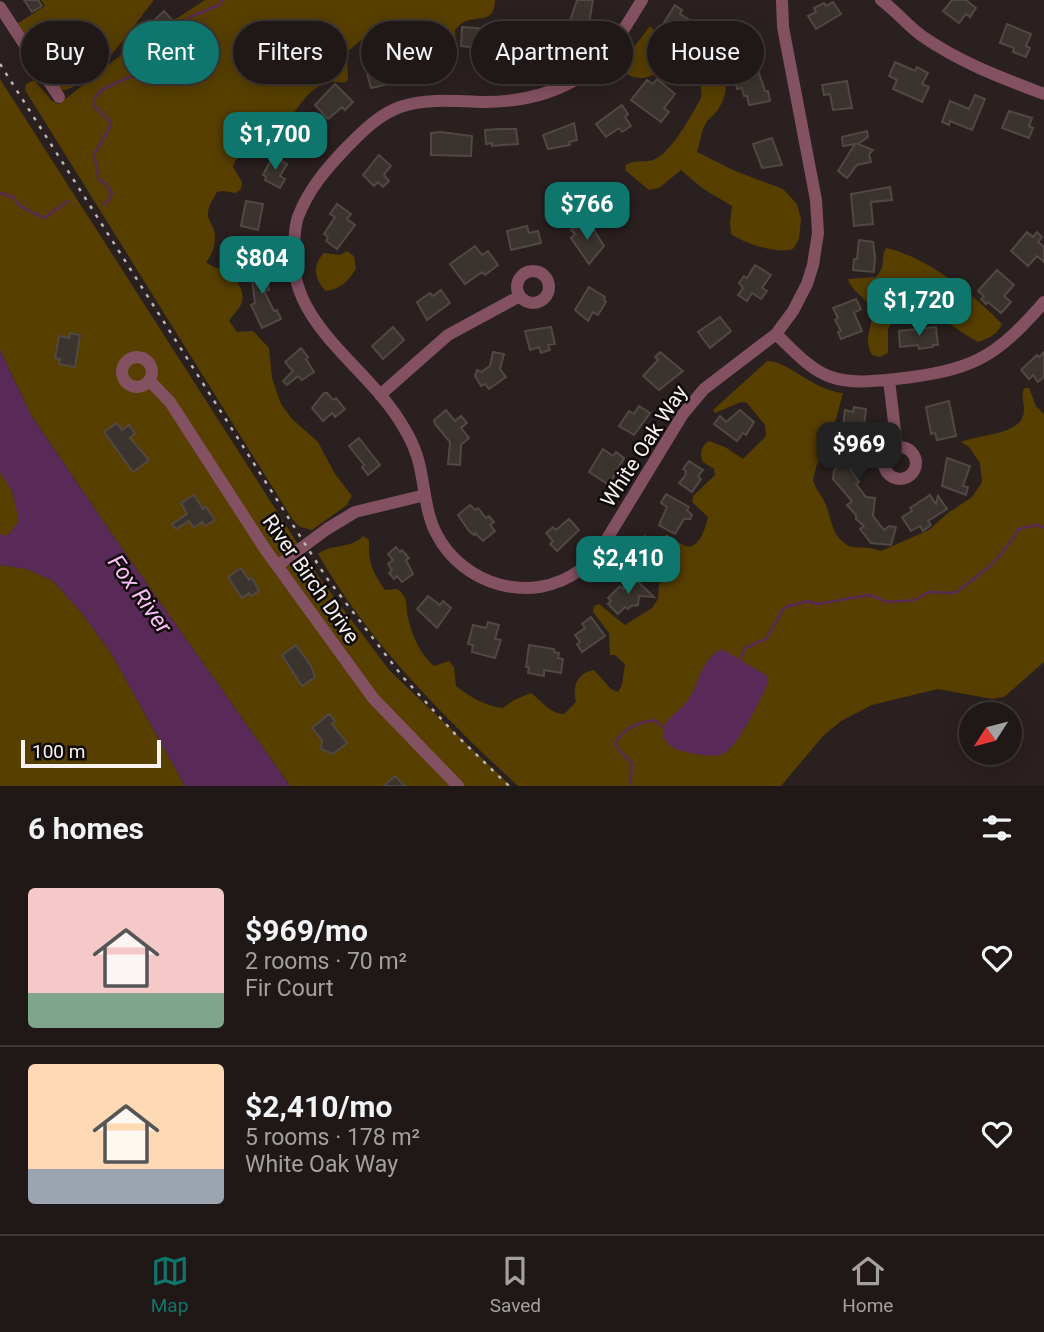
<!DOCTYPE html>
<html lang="en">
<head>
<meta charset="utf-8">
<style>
  body { margin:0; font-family:Roboto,sans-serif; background:#2d2524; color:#f1f3f6; height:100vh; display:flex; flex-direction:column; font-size:26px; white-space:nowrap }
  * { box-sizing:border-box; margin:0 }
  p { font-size:23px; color:#a2a0a1 }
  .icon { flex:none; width:38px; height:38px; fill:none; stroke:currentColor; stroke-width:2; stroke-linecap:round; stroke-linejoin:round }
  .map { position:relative; height:786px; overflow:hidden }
  .sheet { display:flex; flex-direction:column; background:#201817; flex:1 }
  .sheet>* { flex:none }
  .banner { position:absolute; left:21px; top:21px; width:1003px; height:63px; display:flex; gap:14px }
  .needle { width:46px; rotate:234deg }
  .fabs { position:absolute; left:959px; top:702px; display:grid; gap:14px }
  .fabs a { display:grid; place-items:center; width:63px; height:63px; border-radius:50%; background:#201817; box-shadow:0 4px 18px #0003,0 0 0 2px #3d3736; font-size:35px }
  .scale { position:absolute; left:21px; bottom:18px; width:140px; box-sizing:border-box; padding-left:7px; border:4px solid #f9f2f1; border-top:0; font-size:19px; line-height:24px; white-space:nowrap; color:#f9f2f1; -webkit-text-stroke:5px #0f0b0b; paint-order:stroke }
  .price { position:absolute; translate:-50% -60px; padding:0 16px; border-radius:14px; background:#0f766e; color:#fff; font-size:23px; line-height:46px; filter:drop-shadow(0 2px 4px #0008) }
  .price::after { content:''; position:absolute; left:50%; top:42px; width:21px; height:16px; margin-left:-10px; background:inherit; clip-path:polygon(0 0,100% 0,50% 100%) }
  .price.current { background:#222; color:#fff }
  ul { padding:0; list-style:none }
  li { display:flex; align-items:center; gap:21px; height:175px; padding:0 28px }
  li+li { border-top:2px solid #3d3736 }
  li span { display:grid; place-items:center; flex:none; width:196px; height:140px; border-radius:7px; color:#555 }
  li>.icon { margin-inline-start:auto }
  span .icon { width:84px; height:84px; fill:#fffc; stroke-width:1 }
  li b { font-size:30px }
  h2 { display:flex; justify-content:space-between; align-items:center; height:84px; padding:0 28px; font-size:30px }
  .tag { padding:0 24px; border-radius:32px; background:#201817; box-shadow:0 4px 18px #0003,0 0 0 2px #3d3736; font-size:24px; line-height:63px }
  .tag.current { background:#0f766e; color:#fff }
  .dock { display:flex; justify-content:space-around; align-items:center; height:98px; border-top:2px solid #3d3736; background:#201817; font-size:19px; color:#a2a0a1 }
  .dock a { display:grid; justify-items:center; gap:4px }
  .dock .current { color:#0f766e }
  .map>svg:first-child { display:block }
  .green { fill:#573f00 }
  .water { fill:#592957 }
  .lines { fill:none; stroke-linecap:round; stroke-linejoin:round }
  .stream { stroke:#592957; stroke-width:2.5 }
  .building { fill:#3b332d; stroke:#514843; stroke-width:2 }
  .minor { stroke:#845162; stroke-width:12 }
  .rail { stroke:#beb6b5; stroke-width:2.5; stroke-dasharray:3.5 7; stroke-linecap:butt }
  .labels { text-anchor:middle; stroke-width:5; stroke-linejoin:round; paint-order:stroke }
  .street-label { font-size:21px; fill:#f9f2f1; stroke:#0f0b0b }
  .water-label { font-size:23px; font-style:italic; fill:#fdbff8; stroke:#0f0b0b }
</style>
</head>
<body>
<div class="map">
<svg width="1044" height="786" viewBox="0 0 1044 786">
  <rect width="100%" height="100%" fill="#2a201f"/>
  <!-- green -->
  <path class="green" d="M41,0H154C131,28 97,84 61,91L15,25L45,6Z
    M205,0H495C494,25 479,15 464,22C461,23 457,28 455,30L456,57L429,35L389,44L373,30L347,52L348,80L344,83C307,74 295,121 272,141C258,153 240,144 233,167L242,182L241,189L236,193L223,191L217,192C213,199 208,206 208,214C208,220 212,224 214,230C217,241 213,254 206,262C213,268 219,268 227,272C236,277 245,291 242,302C240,308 233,315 229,321L237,332L253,331L269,348L272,378L281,404L292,419L318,442L335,474L352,496L347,505L312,530L300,527L293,520L25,90L26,84L34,80L52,101L59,104L126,51Z
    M650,26L665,41L676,45L689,41C713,58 738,76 719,108C716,114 708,118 705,125C701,132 700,144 697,152L735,171L783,189L797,204L801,219L799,239L794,248C781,256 743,243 731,234L730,223L732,206L702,188L681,170L659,188L649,190L625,170L626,165C636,159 644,163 653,160C671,154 692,114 701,98C704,76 685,56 663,55L655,74C642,81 633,78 621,71L622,63Z
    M0,79L319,577L390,671L511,786H290L116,540L31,415L0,350Z
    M886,248C927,257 973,294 1002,324C997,335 989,338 978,342C941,322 937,303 891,324L888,329V353L880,357L872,355C862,337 874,327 871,311C868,297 851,292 848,279L876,277C887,265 880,257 886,248Z
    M347,251L354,256L356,269C348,281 341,289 326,291C314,279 312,265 324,253L340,255Z
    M767,361C789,361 812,390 843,393L832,434L834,444L831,451L817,464L813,480C815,488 819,492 823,499C833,517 829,535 849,546C856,549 869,546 881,551L929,530L948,513L972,497L982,482L980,463L969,447L961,442C977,435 1017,435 1023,416C1026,406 1020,397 1024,388H1029L1036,406L1044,414V662L1004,697L992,699L938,689L872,705L841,721L823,736L781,786H518C444,718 368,641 318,554C331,543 349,550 363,536L369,540C369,565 371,569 385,590L397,589C410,599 405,605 408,618C413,637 419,653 434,666L449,661L454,667L456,686C470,697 485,706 503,708L514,700L531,693C542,701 550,714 564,714L576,702C572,686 577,673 594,670L611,689L618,692L622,685L625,664L615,655H610L609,633L593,612L594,606L599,604L625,625L652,608L658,599L659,585L670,555L664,537L666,534C673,538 679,544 686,546C699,550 706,527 708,517L692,502L693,496L715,475L714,469L703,462C700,453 700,447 709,441L725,447L743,459L766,436L765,425L747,403L741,402L715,413L713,410Z
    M0,472C13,485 16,504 19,522L8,535H0Z
    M0,565L27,569L53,581L81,612L111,653L185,786H0Z"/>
  <!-- water -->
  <path class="water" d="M0,350L31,415L116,540L290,786H185L111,653L81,612L53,581L27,569L0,565V535H8L19,521L12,491L0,472Z
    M722,649L764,674L768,678L767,685C760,700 736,752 720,755C710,757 692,754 682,751C675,750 664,743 663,734C662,721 676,714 684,705C700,688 698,660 722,649Z"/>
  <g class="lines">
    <!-- stream -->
    <path class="stream" d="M0,193L13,197L20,206L44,218L68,201
      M103,204L108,201L112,193L106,184L99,180L94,154L108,131L111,122L94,106L95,98L101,90L133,75L151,49L182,27L190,17L219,5L222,0
      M739,661L745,648L766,639L784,608L807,601L817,604L870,595L887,602L915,600L928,592L955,593L989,567L1005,549L1019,529L1035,525L1044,527
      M630,786L632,764L614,744C623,728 637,723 654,720L665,728"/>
  </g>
  <!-- building -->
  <path class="building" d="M24,0H38L42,6L32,12Z
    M577,0H593L589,23H588L586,28L569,24Z
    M952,0H966L976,8L970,17L966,14L959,23L943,11Z
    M833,2L841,14L816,29L808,16L816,12L814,8L824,3L826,6Z
    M675,5L682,10L680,14L688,19L682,27L684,28L672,43L658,32Z
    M164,11L172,20L151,39L144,30Z
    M1007,24L1031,34L1026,46L1030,48L1026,57L1013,52L1014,48L1000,43Z
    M462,27L489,29L488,49L461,46Z
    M520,35L543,40V44H549L547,56L518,52Z
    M418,40L419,49L433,47L435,66L419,67V72L409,74L408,63L411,62L408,41Z
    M895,62L915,71L917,67L928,73L922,84L929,87L922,102L893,89L897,80L889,76Z
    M392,66L397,82L371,88L367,73Z
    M759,73L765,91H768L770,101L749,105L747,96H744L742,88L737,89L735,77Z
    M657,79L675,94L664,108L669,112L661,122L631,100L647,80L653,84Z
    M847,81L852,108L833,110L830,94L824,95L822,85Z
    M335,84L353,102L345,110L342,107L328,119L315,105Z
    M975,95L985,99L972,130L950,121L949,125L942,122L950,101L969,109Z
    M622,105L628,114L625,117L631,126L622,132L619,128L606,137L596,124Z
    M1009,111L1032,118L1029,126L1033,128L1029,138L1002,128Z
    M303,118L312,127L306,133L312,140L302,151L294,144L297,140L289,133Z
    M574,123L577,140L569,142L570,145L548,149L543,135Z
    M500,129H516L518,144L492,146V143L486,144L485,130Z
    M867,131L868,137L858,144L873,150L869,154L871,162L857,165L847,178L838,171L855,144L843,146L842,137Z
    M441,132L472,136L471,156L431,155V133Z
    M772,138L782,165L762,168L753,144Z
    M379,155L391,166L385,173L384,175L389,181L383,187L378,182L374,186L363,175Z
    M273,156L287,164L280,176L285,179L280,188L265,180L266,177L263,175Z
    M890,187L892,200L871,202L873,224L854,226L851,194Z
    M246,201L263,204L258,230L241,226Z
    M337,204L351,214L347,219L355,225L337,249L326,241L328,237L324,234L335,217L330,214Z
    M589,222L604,246L589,264L571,238L575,234L571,230L579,224L582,228Z
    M527,226L529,233L538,231L541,243L511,250L507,231Z
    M1027,232L1033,237L1037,232L1042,237L1038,242L1044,247V262L1037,256L1028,266L1011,251Z
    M859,240L873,242L875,256L874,272L853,270L854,259H857Z
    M475,246L482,255L488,251L498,265L485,275L482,272L465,284L450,264Z
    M265,264L269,290L264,291L274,311L277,310L281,319L262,328L251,305L255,303L252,280L245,281L244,273L251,272L250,266Z
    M755,265L771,275L762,288L767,291L761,299L752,293L747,301L738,295L743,288L739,283L744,276L747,278Z
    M997,270L1014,285L1004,296L1011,302L1001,313L988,302L986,304L981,299L984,296L978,291Z
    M589,287L605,297L604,300L606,302L598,315L593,312L588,321L575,310Z
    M441,290L450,303L427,320L417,302L430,293L433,296Z
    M856,299L861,309L854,313L862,331L841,339L838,332L841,331L835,320L838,318L833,308Z
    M720,317L731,331L710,348L698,332Z
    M393,327L404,340L383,359L372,346Z
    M551,327L555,344L548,345L550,350L541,353L539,347L530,350L525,331Z
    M936,327L938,345H933V347L919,349L918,345L900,347L899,331Z
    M70,333L80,335L75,367L59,364L60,359L55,358L59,336L69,338Z
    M301,348L308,357L306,359L314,372L302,380L298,376L287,385L283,381L293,371L285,362Z
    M493,352L504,354L500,369L506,377L489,389L485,384L481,386L475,376L477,370L481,372L490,366Z
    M660,352L683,371L659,390L643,376L658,360L655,357Z
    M1044,352V377L1038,382L1033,375L1029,379L1021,370L1037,355L1039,357Z
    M324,393H327L333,400L336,398L345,409L335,417L332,413L323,421L312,408Z
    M949,401L956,436L937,440L935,433L931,434L926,407Z
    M639,406L650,413L634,435L619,426L629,411L634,414Z
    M854,407L866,409L863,433L865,434L864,441L854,439L851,470L859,482L856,484L866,497L875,498L873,516L884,530L889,526L896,527L891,545L871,543L860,529L864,526L856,519V515L847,505L852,501L833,479L834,470L840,466L842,448L844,449L847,427L843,426L845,410L853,412Z
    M446,410L455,421L461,416L467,423L461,428L469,438L461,445L460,465L448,464L450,442L435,424L434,420Z
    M740,410L754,422L746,435L743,433L737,441L714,424L720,416L726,422Z
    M117,423L122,430L129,425L135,433L130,438L149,460L133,472L104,432Z
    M359,438L380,465L368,475L362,467L364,465L349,446Z
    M603,449L613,456L616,452L624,458L609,485L589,472Z
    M947,458L970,466L963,486L968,487L966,495L942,486Z
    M689,461L703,470L698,476L701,479L692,492L679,483L685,476L686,471L683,469Z
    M666,494L689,507L687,510L692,515L690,519H684L675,534L659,525L667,507L661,503Z
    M194,495L203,509L206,507L215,520L205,526L202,522L194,528L189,521L176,529L172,524L187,514L181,503Z
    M930,495L936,504L938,496L947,509L928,521L931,525L923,531L920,526L911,531L902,517L912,511L910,508Z
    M470,505L475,510L478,508L486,518L489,516L494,522L490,525L495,531L483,541L475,533L474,535L469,531L458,515Z
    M569,519L579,530L557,551L550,544L553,541L546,533L553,527L556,530Z
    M645,536L663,548L651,572L634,560L643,547L639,544Z
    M396,547L400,552L402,550L409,558L406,560L413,574L402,582L397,576L394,579L389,573L392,570L388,564L393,560L388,554Z
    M241,568L249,580L252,578L259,591L251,596L249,593L242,598L228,577Z
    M634,578L654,597L639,596L638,605L631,606L628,609L625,607L618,614L608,604L611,601L608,598L620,586L623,589Z
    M428,596L440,605L443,601L451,608L437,628L417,609Z
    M591,617L605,636L582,652L577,644L580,642L575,635L585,628L582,624Z
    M488,622L499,625L495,639L501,640L495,658L472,652L473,645L468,644L473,625L486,628Z
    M296,645L311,666L315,677L302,686L282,655Z
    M529,645L554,649V652L559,653L558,658L563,659L561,673L544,670V676L528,673L529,667H526Z
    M329,714L335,721L332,724L347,743L333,754L321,749L322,740L312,728Z
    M395,776L405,786H384Z"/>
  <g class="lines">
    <!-- minor -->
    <path class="minor" d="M642,0C625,27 608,60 580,77C551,95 517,102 484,102C456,101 426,98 400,107C378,115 362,132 346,148C326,169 308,190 298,217C295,225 295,234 294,243C284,324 369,365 404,428C409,436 414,447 417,456C425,481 424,510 436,533C462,585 531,606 580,570C588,564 595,554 602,547L683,414L704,389L776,334L793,311L807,284L813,265L818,233L816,200L783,27L782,0
      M881,0C896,11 907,25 922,36C959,62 1002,78 1044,94
      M0,7L59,97
      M517 287a16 16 0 1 1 32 0a16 16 0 1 1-32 0Z
      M776,334C792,349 810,370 831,377C851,384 876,381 896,379C971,370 994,360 1044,302
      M122 372a15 15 0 1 1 30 0a15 15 0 1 1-30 0Z
      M149,380L170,402L265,549L373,698L458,786
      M889,380L897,447
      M380,395L448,335L520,296
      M884 463a16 16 0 1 1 32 0a16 16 0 1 1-32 0Z
      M277,566L327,529L355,512L425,495"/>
    <!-- rail -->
    <path class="rail" d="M0,64L326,577L402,676L456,735L509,786"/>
  </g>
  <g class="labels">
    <!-- street labels -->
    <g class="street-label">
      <text transform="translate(644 446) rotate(-57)" y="7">White Oak Way</text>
      <text transform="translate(311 579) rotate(55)" y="7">River Birch Drive</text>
    </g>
    <!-- water labels -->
    <g class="water-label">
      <text transform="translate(140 594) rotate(54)" y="8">Fox River</text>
    </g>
  </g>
</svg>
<div class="fabs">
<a><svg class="needle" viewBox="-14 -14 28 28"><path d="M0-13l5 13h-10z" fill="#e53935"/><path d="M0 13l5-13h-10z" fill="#a2a0a1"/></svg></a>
</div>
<div class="scale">100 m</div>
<b class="price" style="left:275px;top:172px">$1,700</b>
<b class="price" style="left:587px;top:242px">$766</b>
<b class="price" style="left:262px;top:296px">$804</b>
<b class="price" style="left:919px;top:338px">$1,720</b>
<b class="price current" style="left:859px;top:482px">$969</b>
<b class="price" style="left:628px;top:596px">$2,410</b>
<div class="banner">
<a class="tag">Buy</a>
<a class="tag current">Rent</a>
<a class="tag">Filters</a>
<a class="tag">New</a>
<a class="tag">Apartment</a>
<a class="tag">House</a>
</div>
</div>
<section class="sheet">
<h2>6 homes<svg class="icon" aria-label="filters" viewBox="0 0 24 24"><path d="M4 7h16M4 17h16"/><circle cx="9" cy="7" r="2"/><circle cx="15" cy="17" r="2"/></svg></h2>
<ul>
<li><span style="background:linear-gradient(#f6c9c9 75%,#7fa58c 0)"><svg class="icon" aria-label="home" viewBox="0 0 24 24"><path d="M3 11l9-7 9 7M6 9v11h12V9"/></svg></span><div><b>$969/mo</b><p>2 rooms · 70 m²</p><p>Fir Court</p></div><svg class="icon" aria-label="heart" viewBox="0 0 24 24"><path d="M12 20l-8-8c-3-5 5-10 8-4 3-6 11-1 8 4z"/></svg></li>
<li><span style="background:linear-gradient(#ffd9b3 75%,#9aa5b1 0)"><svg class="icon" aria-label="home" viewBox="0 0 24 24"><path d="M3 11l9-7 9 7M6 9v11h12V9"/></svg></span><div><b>$2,410/mo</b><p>5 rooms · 178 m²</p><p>White Oak Way</p></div><svg class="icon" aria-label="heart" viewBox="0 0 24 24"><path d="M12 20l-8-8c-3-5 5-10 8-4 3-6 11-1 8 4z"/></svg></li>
</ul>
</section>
<nav class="dock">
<a class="current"><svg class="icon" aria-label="map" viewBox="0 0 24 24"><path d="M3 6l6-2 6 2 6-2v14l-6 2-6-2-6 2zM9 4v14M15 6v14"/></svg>Map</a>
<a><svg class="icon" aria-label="saved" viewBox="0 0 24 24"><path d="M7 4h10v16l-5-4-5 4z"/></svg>Saved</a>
<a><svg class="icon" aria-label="home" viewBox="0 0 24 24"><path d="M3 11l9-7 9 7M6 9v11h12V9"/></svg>Home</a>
</nav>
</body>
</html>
